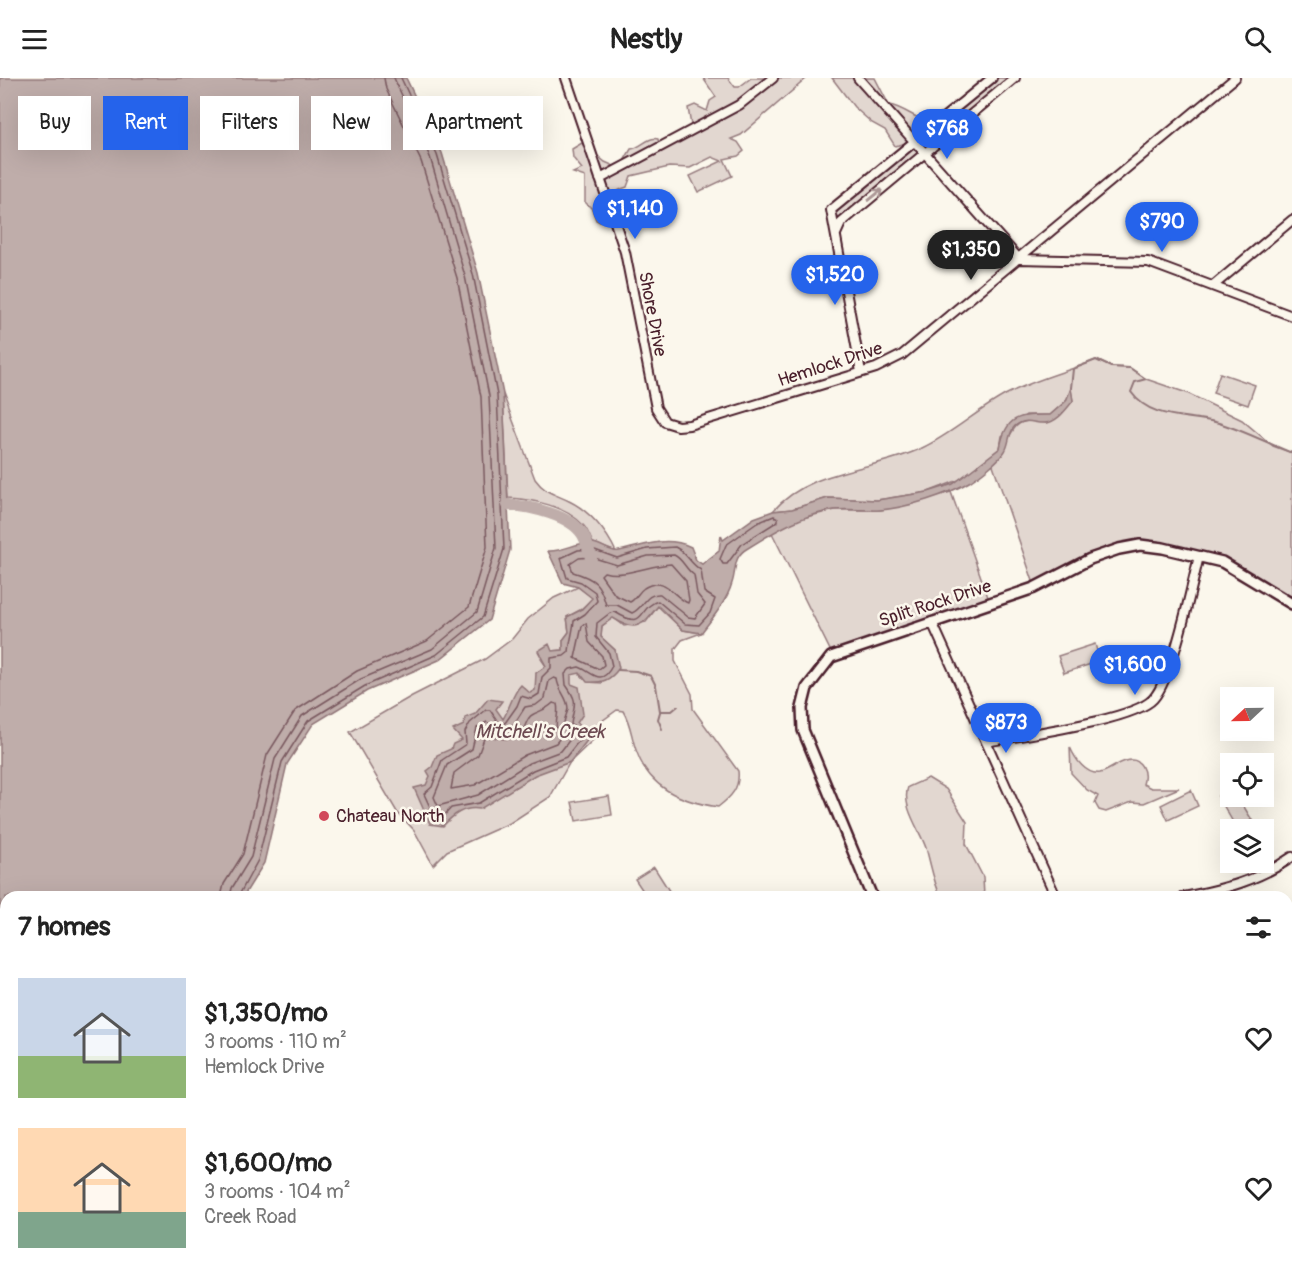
<!DOCTYPE html>
<html lang="en">
<head>
<meta charset="utf-8">
<style>
  body { margin:0; font-family:Pangolin,sans-serif; background:#f6f6f6; color:#222; height:100vh; display:flex; flex-direction:column; font-size:22px; white-space:nowrap }
  * { box-sizing:border-box; margin:0 }
  p { font-size:20px; color:#767676 }
  .icon { flex:none; width:33px; height:33px; fill:none; stroke:currentColor; stroke-width:2; stroke-linecap:round; stroke-linejoin:round }
  .map { position:relative; flex:1; overflow:hidden }
  .side { position:absolute; left:0px; top:813px; width:1293px; height:384px; display:flex; flex-direction:column; background:#fff; border-radius:18px 18px 0 0; box-shadow:0 6px 24px #0002 }
  .side>* { flex:none }
  .hud { position:absolute; left:18px; top:18px; width:600px; height:54px; display:flex; gap:12px }
  .needle { width:39px; rotate:248deg }
  .controls { position:absolute; left:1220px; top:609px; display:grid; gap:12px }
  .controls a { display:grid; place-items:center; width:54px; height:54px; border-radius:0px; background:#fff; box-shadow:0 6px 24px #0002; font-size:30px }
  .price { position:absolute; translate:-50% -51px; padding:0 14px; border-radius:21px; background:#2563eb; color:#fff; font-size:20px; line-height:39px; filter:drop-shadow(0 2px 3px #0008) }
  .price::after { content:''; position:absolute; left:50%; top:36px; width:18px; height:14px; margin-left:-9px; background:inherit; clip-path:polygon(0 0,100% 0,50% 100%) }
  .price.current { background:#222; color:#fff }
  ul { padding:0; list-style:none }
  li { display:flex; align-items:center; gap:18px; height:150px; padding:0 18px }
  li span { display:grid; place-items:center; flex:none; width:168px; height:120px; border-radius:0px; color:#555 }
  li>.icon { margin-inline-start:auto }
  span .icon { width:72px; height:72px; fill:#fffc; stroke-width:1 }
  li b { font-size:26px }
  h2 { display:flex; justify-content:space-between; align-items:center; height:72px; padding:0 18px; font-size:26px }
  .tag { padding:0 21px; border-radius:0px; background:#fff; box-shadow:0 6px 24px #0002; font-size:21px; line-height:54px }
  .tag.current { background:#2563eb; color:#fff }
  header { display:flex; justify-content:space-between; align-items:center; height:78px; padding:0 18px; background:#fff; font-size:27px; font-weight:700 }
  .map>svg:first-child { display:block }
  .green { fill:#e2d7d0; stroke:#967b7e; stroke-width:1.5 }
  .water { fill:#bfadaa; stroke:#907477; stroke-width:1.5 }
  .lines { fill:none; stroke-linecap:round; stroke-linejoin:round }
  .shore { stroke:#79585e; stroke-width:1.5 }
  .stream { stroke:#907477; stroke-width:2 }
  .river { stroke:#bfadaa; stroke-width:12 }
  .minor-casing { stroke:#4a1f2b; stroke-width:12 }
  .tertiary-casing { stroke:#4a1f2b; stroke-width:14 }
  .secondary-casing { stroke:#4a1f2b; stroke-width:15 }
  .minor { stroke:#fbf7ec; stroke-width:8 }
  .tertiary { stroke:#fbf7ec; stroke-width:9 }
  .secondary { stroke:#fbf7ec; stroke-width:10 }
  .oneway { stroke:#ab9695 }
  .poi-dot { fill:#d1495b; stroke:#fbf7ec; stroke-width:2 }
  .labels { text-anchor:middle; stroke-width:5; stroke-linejoin:round; paint-order:stroke }
  .street-label { font-size:18px; fill:#4a1f2b; stroke:#fbf7ec }
  .poi-label { font-size:18px; fill:#4a1f2b; stroke:#fbf7ec; text-anchor:start }
  .water-label { font-size:20px; font-style:italic; fill:#6d4a51; stroke:#fbf7ec }
</style>
</head>
<body>
<header><svg class="icon" aria-label="menu" viewBox="0 0 24 24"><path d="M4 6h16M4 12h16M4 18h16"/></svg>Nestly<svg class="icon" aria-label="search" viewBox="0 0 24 24"><circle cx="10" cy="10" r="6"/><path d="M15 15l6 6"/></svg></header>
<div class="map">
<svg width="1292" height="1197" viewBox="0 0 1292 1197">
  <rect width="100%" height="100%" fill="#fbf7ec"/>
  <filter id="ink" filterUnits="userSpaceOnUse"><feTurbulence type="fractalNoise" baseFrequency=".0167" numOctaves="2"/><feDisplacementMap in="SourceGraphic" scale="12" xChannelSelector="R" yChannelSelector="G"/><feConvolveMatrix kernelMatrix="1 2 1 2 8 2 1 2 1" color-interpolation-filters="sRGB"/></filter>
  <g filter="url(#ink)">
    <!-- green -->
    <path class="green" d="M703,0H728L735,9H739L751,0H807L741,57L731,61L738,64L744,73L738,78L724,81L732,98L698,114L690,98L722,83L712,79L690,90L669,89L631,98L627,109C609,114 609,125 605,140L600,144L596,142L592,131L585,124V99L573,95L582,91L573,80L572,71L582,65L605,84L614,88L624,83L631,71C641,70 648,58 658,61L659,65L656,67L661,68L692,53L688,30L695,27L707,33L710,23L716,19Z
      M832,0H875L889,27C905,30 913,40 928,43L930,49L911,64L895,68L885,52L872,45L854,29Z
      M992,0H1015L841,145L835,157L831,132Z
      M1096,282L1111,289L1130,290L1146,301L1187,315L1242,342L1273,368L1292,375V526L1231,487L1140,468L1034,506L992,384C1016,364 1004,335 1046,345L1073,323L1071,312L1066,323L1050,337H1026L1002,358L1000,370L964,400L928,414L877,422L828,420L792,431L773,433C812,389 872,394 922,370C952,356 977,332 1007,316C1036,301 1066,294 1096,282Z
      M1220,295L1255,307L1248,327L1213,315Z
      M503,316L535,401C545,415 555,416 569,423C590,433 607,454 616,474L593,465C590,460 588,452 584,448C567,428 532,421 508,420Z
      M951,414L989,522L833,578L771,453L802,440L835,432H881Z
      M578,509L593,520L580,532L567,539L569,554L563,562V572L552,573L541,581L546,588L537,595H579L588,604L602,605L615,572L601,559L602,548L613,539L624,548L646,544L658,528L683,552L701,555L682,562L675,571V583L692,616L693,631L738,693C740,710 731,719 718,729C679,723 649,710 636,672C631,658 631,646 623,633L617,632L602,643L595,660L570,684L550,719L510,745L447,773L433,787L414,752L397,734L350,654L412,618L485,581L512,561L528,541L554,520Z
      M1095,566L1100,583L1064,595L1058,578Z
      M1070,669C1075,681 1086,697 1100,695C1109,693 1117,685 1126,683C1141,678 1147,694 1143,706L1151,710H1179L1144,725L1132,724L1106,734L1099,732L1095,725L1098,718L1087,712L1071,695Z
      M928,700L946,711L967,744L966,766L983,799L984,819H941C933,803 931,787 926,770C920,752 901,728 908,709Z
      M1230,711V718L1238,719L1252,742L1237,751L1218,718Z
      M1191,712L1198,728L1168,742L1161,727Z
      M609,718L612,737L576,743L572,724Z
      M654,789L673,819H647L635,801Z
      M821,1191H934L933,1197H812Z"/>
    <!-- water -->
    <path class="water" d="M0,0H406L442,75L478,195L503,316L510,472L489,542L439,582L367,613L313,646L287,686L264,785L243,819H6V1191H214L216,1197H0Z
      M1071,310L1073,323C1066,331 1057,345 1045,345C1034,346 1026,339 1015,348C1008,355 1010,365 1005,373C999,383 980,397 971,403C948,417 906,430 880,432C865,433 849,430 834,432C801,437 775,453 748,470C732,479 737,491 732,505C727,523 712,541 701,555L683,552L658,528C642,548 636,555 613,540L602,548L601,559L615,572L619,590C610,603 602,605 587,604L580,595L571,597V606L579,609L583,636L577,645L584,654L592,650L593,655L570,684L535,697L480,731C464,728 453,737 443,748L430,746L414,710L426,707L430,698L427,693L432,689L437,677L451,671L453,666L462,662L453,652L464,647L465,640L475,636L488,621L502,623L496,631L503,641C510,630 512,616 521,607L530,615L535,612L536,595L546,588L538,573L549,566L552,573L563,572V562L569,554L567,539L581,532L592,520L578,509L563,505L548,473C564,474 577,463 593,465C602,466 610,475 619,473C645,468 665,457 691,469L696,482L702,486L719,473L721,457L723,462L754,440L773,433L792,431L828,420L877,422L928,414L953,406L1000,370C1006,336 1021,337 1050,337L1066,323Z"/>
    <g class="lines">
      <!-- shore -->
      <path class="shore" d="M774,438L778,440V443L742,466L727,486H723L720,481L726,467L757,445Z
        M675,469C688,475 689,485 701,492L704,514L715,521L710,535L699,547L685,546L658,523C637,529 647,554 615,534L610,535L597,545L596,559L609,575L612,588C601,610 591,593 579,589L570,591L565,596L566,607C579,625 574,626 571,646L581,660L566,679L533,692L479,725L451,730L441,741L435,740L424,716L432,709L442,682L466,666L465,654L470,645L486,632H490L498,644L505,645L517,628L521,618L531,621L539,616L542,599L551,590V580L564,578L569,574C570,562 573,554 574,543L585,536L597,523L595,514L581,504L567,500L561,480L578,472L592,471L617,480L647,471Z
        M674,477C683,481 685,491 694,497L697,516L705,526L695,540L688,539L660,516C645,515 644,530 632,535L617,527H606C600,506 596,501 573,494L570,486L579,480L591,479L617,487L648,478Z
        M671,486L686,503L689,522L688,525C673,519 665,497 644,510C638,514 636,521 630,524L615,517L601,497L604,494C624,500 649,487 671,486Z
        M586,545L589,564L602,578L604,587L599,591L575,580L582,548Z
        M554,600L557,601C558,613 568,619 568,631C567,636 564,641 564,646L571,660L561,673L529,685L478,717L438,728L434,719L447,687L472,671L477,650L487,644L499,653L511,651L525,629L536,627L545,620L549,603Z
        M553,625L557,626C560,638 552,645 560,660L556,665L525,677L475,707L451,711L454,695L478,677L485,658C500,659 513,667 524,650C526,646 528,639 532,637C539,633 546,632 553,625Z
        M221,819L224,806L243,776L267,677L295,633L357,593L427,563L469,529L487,469L481,319L457,200L421,83L386,11L384,0
        M230,819L232,810L251,779L275,681L302,638L361,601L432,571L477,534L496,470L489,318L465,198L430,79L394,0
        M238,819L258,782L282,684L308,643L365,608L436,577L483,539L504,471L497,317L473,196L437,77L401,0"/>
      <!-- stream -->
      <path class="stream" d="M1071,310L1073,291L1096,282L1111,289L1130,290L1146,301L1135,304L1131,314C1150,341 1185,337 1215,344C1241,351 1267,365 1292,375
        M618,592L636,593L651,598L656,608L660,633H672L678,628
        M660,634L658,641L662,651"/>
      <!-- river -->
      <path class="river" d="M508,427C529,428 571,437 583,457C587,464 589,473 591,480"/>
      <defs>
        <path id="minor" d="M566,0L625,174L656,330L665,344L678,348L689,347L876,290L902,277L1235,0
          M858,0L1019,181L1148,184L1292,238
          M600,101L739,27L773,0
          M836,156L841,145L1015,0
          M1213,208L1292,142
          M861,294L831,132L992,0
          M932,544L1056,819
          M986,664C1020,657 1133,643 1153,621C1173,599 1191,511 1199,478
          M1184,819C1224,811 1258,803 1292,779
          M365,1191L368,1197
          M665,1191L671,1197
          M1038,1191L1039,1197
          M1164,1191L1165,1197
          M935,1197L937,1191
          M1247,1197V1191"/>
        <path id="tertiary" d="M872,819L803,652L802,630L807,610L831,579L1034,510L1090,481L1119,471L1140,467L1163,470L1222,484L1292,526"/>
        <path id="secondary" d="M1287,1007L1292,1006
          M802,1197L814,1191"/>
      </defs>
      <!-- minor casing -->
      <use href="#minor" class="minor-casing"/>
      <!-- tertiary casing -->
      <use href="#tertiary" class="tertiary-casing"/>
      <!-- secondary casing -->
      <use href="#secondary" class="secondary-casing"/>
      <!-- minor -->
      <use href="#minor" class="minor"/>
      <!-- tertiary -->
      <use href="#tertiary" class="tertiary"/>
      <!-- secondary -->
      <use href="#secondary" class="secondary"/>
    </g>
    <!-- one-way arrows -->
    <defs><path id="oneway-shaft" d="M-6 0H5M1.5-3L5.5 0L1.5 3" fill="none" stroke-width="1.6" stroke-linecap="round" stroke-linejoin="round" transform="scale(1.5)"/></defs>
    <use class="oneway" href="#oneway-shaft" transform="translate(875 117) rotate(-39)"/>
  </g>
  <!-- markers -->
  <circle class="poi-dot" cx="324" cy="738" r="6"/>
  <g class="labels">
    <!-- street labels -->
    <g class="street-label">
      <text transform="translate(653 236) rotate(79)" y="6">Shore Drive</text>
      <text transform="translate(830 286) rotate(-18)" y="6">Hemlock Drive</text>
      <text transform="translate(935 525) rotate(-18)" y="6">Split Rock Drive</text>
    </g>
    <!-- poi labels -->
    <g class="poi-label">
      <text x="336" y="744">Chateau North</text>
    </g>
    <!-- water labels -->
    <g class="water-label">
      <text x="540" y="660">Mitchell's Creek</text>
    </g>
  </g>
</svg>
<div class="controls">
<a><svg class="needle" viewBox="-14 -14 28 28"><path d="M0-13l5 13h-10z" fill="#e53935"/><path d="M0 13l5-13h-10z" fill="#767676"/></svg></a>
<a><svg class="icon" aria-label="locate" viewBox="0 0 24 24"><circle cx="12" cy="12" r="6"/><path d="M12 2v4M12 18v4M2 12h4M18 12h4"/></svg></a>
<a><svg class="icon" aria-label="layers" viewBox="0 0 24 24"><path d="M12 4l9 5-9 5-9-5zM3 14l9 5 9-5"/></svg></a>
</div>
<b class="price" style="left:947px;top:82px">$768</b>
<b class="price" style="left:635px;top:162px">$1,140</b>
<b class="price" style="left:1162px;top:175px">$790</b>
<b class="price current" style="left:971px;top:203px">$1,350</b>
<b class="price" style="left:835px;top:228px">$1,520</b>
<b class="price" style="left:1135px;top:618px">$1,600</b>
<b class="price" style="left:1006px;top:676px">$873</b>
<div class="hud">
<a class="tag">Buy</a>
<a class="tag current">Rent</a>
<a class="tag">Filters</a>
<a class="tag">New</a>
<a class="tag">Apartment</a>
</div>
<section class="side">
<h2>7 homes<svg class="icon" aria-label="filters" viewBox="0 0 24 24"><path d="M4 7h16M4 17h16"/><circle cx="9" cy="7" r="2"/><circle cx="15" cy="17" r="2"/></svg></h2>
<ul>
<li><span style="background:linear-gradient(#c9d6e8 65%,#8fb573 0)"><svg class="icon" aria-label="home" viewBox="0 0 24 24"><path d="M3 11l9-7 9 7M6 9v11h12V9"/></svg></span><div><b>$1,350/mo</b><p>3 rooms · 110 m²</p><p>Hemlock Drive</p></div><svg class="icon" aria-label="heart" viewBox="0 0 24 24"><path d="M12 20l-8-8c-3-5 5-10 8-4 3-6 11-1 8 4z"/></svg></li>
<li><span style="background:linear-gradient(#ffd9b3 70%,#7fa58c 0)"><svg class="icon" aria-label="home" viewBox="0 0 24 24"><path d="M3 11l9-7 9 7M6 9v11h12V9"/></svg></span><div><b>$1,600/mo</b><p>3 rooms · 104 m²</p><p>Creek Road</p></div><svg class="icon" aria-label="heart" viewBox="0 0 24 24"><path d="M12 20l-8-8c-3-5 5-10 8-4 3-6 11-1 8 4z"/></svg></li>
</ul>
</section>
</div>
</body>
</html>
